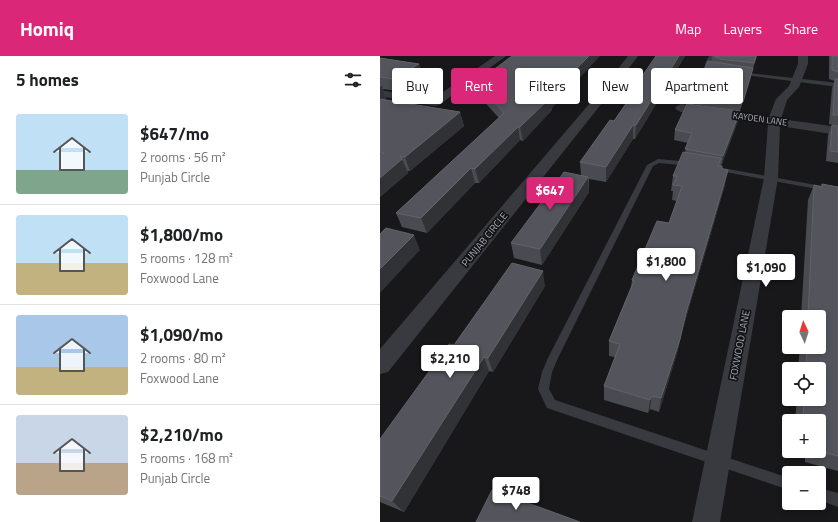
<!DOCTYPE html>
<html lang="en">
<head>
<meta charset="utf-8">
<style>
  body { margin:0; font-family:"Titillium Web",sans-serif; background:#f6f6f6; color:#202124; height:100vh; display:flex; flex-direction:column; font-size:15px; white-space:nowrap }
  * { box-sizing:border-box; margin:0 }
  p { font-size:13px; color:#757577 }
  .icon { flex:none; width:22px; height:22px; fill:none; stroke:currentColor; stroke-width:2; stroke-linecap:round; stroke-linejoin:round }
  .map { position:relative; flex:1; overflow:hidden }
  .side { display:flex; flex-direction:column; background:#fff; width:380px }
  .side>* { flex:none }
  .top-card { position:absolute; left:12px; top:12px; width:380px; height:36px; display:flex; gap:8px }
  .needle { width:26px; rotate:356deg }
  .fabs { position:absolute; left:402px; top:254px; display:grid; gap:8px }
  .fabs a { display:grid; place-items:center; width:44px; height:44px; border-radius:4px; background:#fff; box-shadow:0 2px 6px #0003; font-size:20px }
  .price { position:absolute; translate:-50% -34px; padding:0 9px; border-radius:4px; background:#fff; color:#222; font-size:13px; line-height:26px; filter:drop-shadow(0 1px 2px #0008) }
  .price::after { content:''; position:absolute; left:50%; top:24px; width:12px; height:9px; margin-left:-6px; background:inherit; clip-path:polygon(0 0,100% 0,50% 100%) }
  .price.selected { background:#db2777; color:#fff }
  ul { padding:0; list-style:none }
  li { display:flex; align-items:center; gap:12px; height:100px; padding:0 16px }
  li+li { border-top:1px solid #e0e0e0 }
  li span { display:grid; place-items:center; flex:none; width:112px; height:80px; border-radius:4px; color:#555 }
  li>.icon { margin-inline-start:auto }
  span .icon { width:48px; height:48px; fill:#fffc; stroke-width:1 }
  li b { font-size:17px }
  h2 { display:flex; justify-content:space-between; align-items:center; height:48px; padding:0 16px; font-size:17px }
  .chip { padding:0 14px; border-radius:4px; background:#fff; box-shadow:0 2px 6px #0003; font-size:14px; line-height:36px }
  .chip.selected { background:#db2777; color:#fff }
  header { display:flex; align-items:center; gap:24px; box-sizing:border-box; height:56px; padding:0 20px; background:#db2777; color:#fff }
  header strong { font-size:19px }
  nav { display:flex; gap:22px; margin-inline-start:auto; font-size:14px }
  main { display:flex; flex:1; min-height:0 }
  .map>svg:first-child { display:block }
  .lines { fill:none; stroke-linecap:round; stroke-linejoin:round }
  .service { fill:#393a40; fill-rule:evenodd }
  .minor { fill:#393a40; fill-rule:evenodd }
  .wall { fill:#494b50 }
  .shaded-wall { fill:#313236 }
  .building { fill:#54555c; stroke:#61636a }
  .labels { text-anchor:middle; stroke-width:3.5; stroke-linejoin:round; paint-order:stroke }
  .far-street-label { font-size:9px; fill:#aaafbb; stroke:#131316 }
  .street-label { font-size:10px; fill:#aaafbb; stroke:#131316 }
</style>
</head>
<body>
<header>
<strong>Homiq</strong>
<nav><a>Map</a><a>Layers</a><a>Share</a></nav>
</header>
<main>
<section class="side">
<h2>5 homes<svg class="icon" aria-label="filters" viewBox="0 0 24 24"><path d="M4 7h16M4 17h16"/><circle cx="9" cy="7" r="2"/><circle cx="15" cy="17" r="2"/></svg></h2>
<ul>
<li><span style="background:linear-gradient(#bfe0f5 70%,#7fa58c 0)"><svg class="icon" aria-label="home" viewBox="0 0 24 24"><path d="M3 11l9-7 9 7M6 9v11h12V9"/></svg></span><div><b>$647/mo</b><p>2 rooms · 56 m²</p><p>Punjab Circle</p></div></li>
<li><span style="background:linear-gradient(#bfe0f5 60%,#c2b280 0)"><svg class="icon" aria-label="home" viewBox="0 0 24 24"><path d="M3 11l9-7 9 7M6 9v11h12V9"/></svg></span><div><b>$1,800/mo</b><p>5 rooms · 128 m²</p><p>Foxwood Lane</p></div></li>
<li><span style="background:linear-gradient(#a9c7e8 65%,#c2b280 0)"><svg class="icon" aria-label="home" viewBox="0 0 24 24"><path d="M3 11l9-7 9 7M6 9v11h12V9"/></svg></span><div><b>$1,090/mo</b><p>2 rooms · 80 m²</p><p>Foxwood Lane</p></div></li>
<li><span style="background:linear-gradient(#c9d6e8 60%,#b9a48a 0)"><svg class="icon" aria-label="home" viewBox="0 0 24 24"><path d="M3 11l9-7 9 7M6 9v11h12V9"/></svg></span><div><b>$2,210/mo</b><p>5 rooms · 168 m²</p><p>Punjab Circle</p></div></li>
</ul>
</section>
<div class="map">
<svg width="458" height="466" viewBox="0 0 458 466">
  <rect width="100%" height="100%" fill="#18181b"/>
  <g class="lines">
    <!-- service -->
    <path class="service" d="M329,0H333L329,8L332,11L337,12V14L328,13L325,8Z
      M359,16L458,27V31L357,18V17Z
      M278,103L311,106L314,108L311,110L279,107L273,110L178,302L172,316L169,333L175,344L409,422V434L167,352L158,333L162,316L168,302L267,109Z
      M337,111L458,133V137L335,114L334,113Z
      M439,432L458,437V451L439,444Z"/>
    <!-- minor -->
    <path class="minor" d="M115,0H126L59,49L55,50L0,40V34L53,43Z
      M248,0H258L230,37L8,316L0,318V293L222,33Z
      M418,0H428V8L419,31L407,44L401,63L458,71V79L400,70L398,122L340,466H312L384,122L388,68L301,56L297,54L295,52L297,50L301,48L389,61L396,43L409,30L418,8Z"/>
  </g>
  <!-- wall -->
  <path class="wall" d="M275,0H305L255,83H253L226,126L209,123V136L162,209L134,202L131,187L201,119L200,106L234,65L256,34V29L275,2Z
    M332,0H377L360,55L311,48L312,38L331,5Z
    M449,0H458V70L449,68L452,32L455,25L449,23Z
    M0,2L39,8L43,20L18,35L3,33L6,43L5,44L80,56L84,70L30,115H27L28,117L0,141Z
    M96,27L172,52V54L143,85L140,84L99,127H95L47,177L22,171L16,157L119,62L99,40Z
    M358,65L341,110L345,129L303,272L297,297L279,356L270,353L268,357L224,344V330L235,301L229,300V285L251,231L252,224L289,167L297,145L292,144L293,135H291L293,120L305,96L308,87L294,84L295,74Z
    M452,69L458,70V107L446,105L448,79Z
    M442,128L458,131V415L425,406V400L413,396L414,395H439V365H415L417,343H439V313H418L420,291H439V261H421L428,144L434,129L441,130Z
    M165,230L113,316L109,315L24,456L0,446V383L74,289Z"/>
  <!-- shaded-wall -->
  <path class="shaded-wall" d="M209,0H220L172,52V54L143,85L140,71L169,40Z
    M299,0H305L255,83L256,69Z
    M39,8L43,20L18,35L13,23Z
    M2,30L6,43L0,47V31Z
    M360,55L358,65L341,111L343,100Z
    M80,56L84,70L30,115L25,101Z
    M253,69V83L226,126V111Z
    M138,71L140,84L99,127L95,113Z
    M22,103L28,117L0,141V122Z
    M91,112L95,127L47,177L41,162Z
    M348,114L345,129L303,272L297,297L279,356L281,342L306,257Z
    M208,121L209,136L162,209L160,193Z
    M34,179L40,194L0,237V213Z
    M163,215L165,230L113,316L108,302Z
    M104,301L109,315L24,456L12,445Z
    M272,340L270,353L268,357L270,344Z"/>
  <!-- building -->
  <path class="building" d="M132,0H209L169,40L171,41L140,71H138L95,113L91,112L41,162L16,157L124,57L96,27Z
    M276,0H299L256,69H253L226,111L200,106L230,64L234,65L259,29H256Z
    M334,0H376L374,7L340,3Z
    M452,0H458V16L452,14Z
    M0,2L39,8L13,23L0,21Z
    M328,5L373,12L363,46L312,38Z
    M455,23H458V59H453Z
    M0,43L80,56L25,101L20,100L22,103L0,122V100L4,97L0,96Z
    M307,48L360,55L343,100L305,93L312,77L295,74Z
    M452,69L458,70V96L450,95Z
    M303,96L341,102L338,110H342V113L348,114L306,257L300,283L281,342L272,340L270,344L224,330L240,288L229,285L254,225L252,224L277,165L289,167L302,130L293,129L297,120H293Z
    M184,116L208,121L160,193L131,187Z
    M442,128L458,131V400L438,395H439V365H423L424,343H439V313H426L427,291H439V261H428L434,129L442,131Z
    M6,172L34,179L0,213V178Z
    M132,207L163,215L108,302L104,301L12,445L0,440V383L69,288L74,289Z
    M112,434L200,466H96Z"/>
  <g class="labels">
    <!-- far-street labels -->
    <g class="far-street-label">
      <text transform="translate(380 63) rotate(8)" y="3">KAYDEN LANE</text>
    </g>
    <!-- street labels -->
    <g class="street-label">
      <text transform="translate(104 183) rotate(-51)" y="4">PUNJAB CIRCLE</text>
      <text transform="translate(359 289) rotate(-79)" y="4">FOXWOOD LANE</text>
    </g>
  </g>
</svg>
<div class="fabs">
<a><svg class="needle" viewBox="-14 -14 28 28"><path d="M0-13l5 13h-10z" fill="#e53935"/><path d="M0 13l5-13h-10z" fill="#757577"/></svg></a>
<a><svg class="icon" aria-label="locate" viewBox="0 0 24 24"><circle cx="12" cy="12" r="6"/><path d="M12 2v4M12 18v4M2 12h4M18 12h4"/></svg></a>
<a>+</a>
<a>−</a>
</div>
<b class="price selected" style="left:170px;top:155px">$647</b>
<b class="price" style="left:286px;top:226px">$1,800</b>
<b class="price" style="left:386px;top:232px">$1,090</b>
<b class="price" style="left:70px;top:323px">$2,210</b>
<b class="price" style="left:136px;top:455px">$748</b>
<div class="top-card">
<a class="chip">Buy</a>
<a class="chip selected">Rent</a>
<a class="chip">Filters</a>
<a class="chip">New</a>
<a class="chip">Apartment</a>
</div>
</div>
</main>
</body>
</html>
